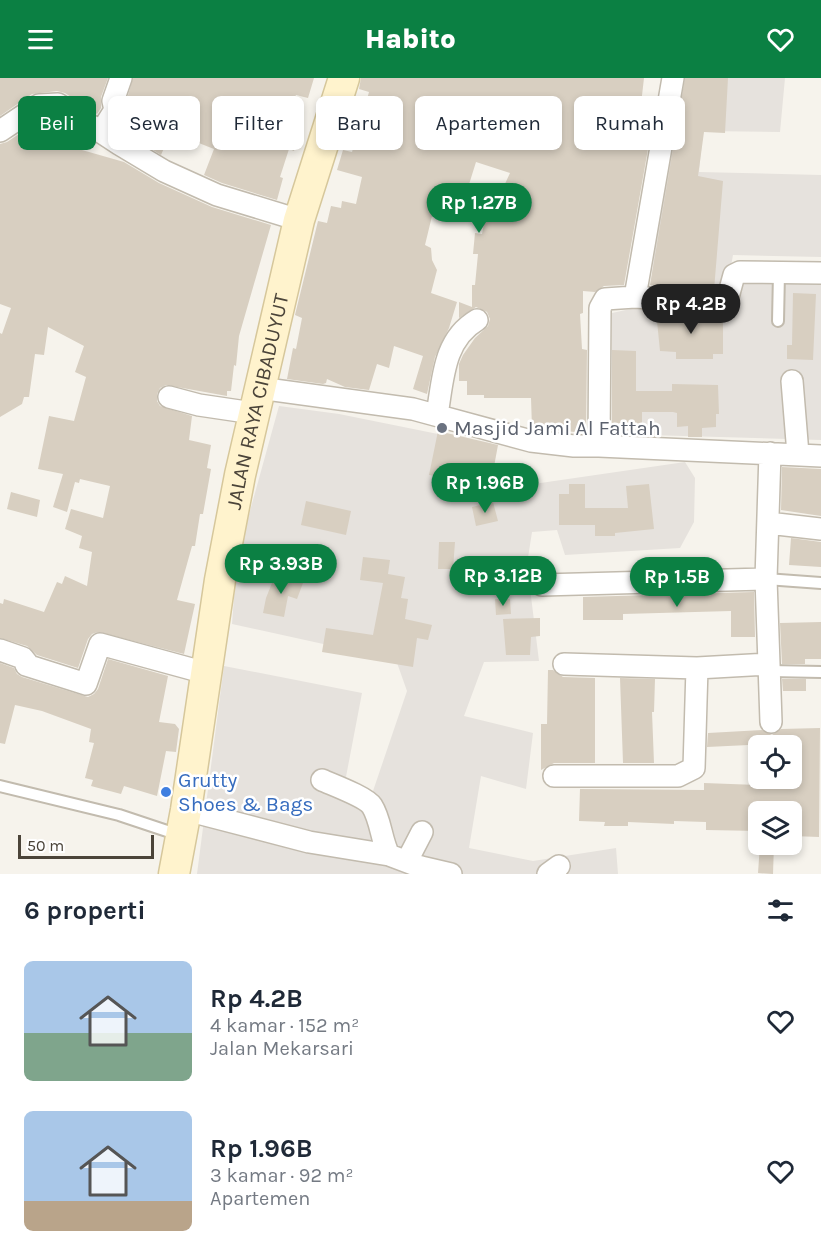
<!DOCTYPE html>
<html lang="id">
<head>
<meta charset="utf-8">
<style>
  body { margin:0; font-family:Karla,sans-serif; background:#f2f2f3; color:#1f2937; height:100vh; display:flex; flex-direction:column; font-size:22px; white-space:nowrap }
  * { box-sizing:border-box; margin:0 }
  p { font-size:20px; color:#747a83 }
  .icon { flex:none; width:33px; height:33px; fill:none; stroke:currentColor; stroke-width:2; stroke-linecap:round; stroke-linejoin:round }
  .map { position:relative; height:796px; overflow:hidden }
  .drawer { display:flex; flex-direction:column; background:#fff; flex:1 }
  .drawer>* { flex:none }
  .top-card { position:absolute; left:18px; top:18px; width:786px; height:54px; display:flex; gap:12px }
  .tools { position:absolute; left:748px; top:657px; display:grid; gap:12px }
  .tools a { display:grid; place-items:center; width:54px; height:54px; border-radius:9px; background:#fff; box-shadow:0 3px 9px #0003; font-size:30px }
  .scale { position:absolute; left:18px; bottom:15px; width:136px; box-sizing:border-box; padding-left:6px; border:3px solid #4b4439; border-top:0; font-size:16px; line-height:21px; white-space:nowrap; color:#4b4439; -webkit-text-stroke:4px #fff; paint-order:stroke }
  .price { position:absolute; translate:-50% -51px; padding:0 14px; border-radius:21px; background:#0b8043; color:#fff; font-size:20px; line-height:39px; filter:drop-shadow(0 2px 3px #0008) }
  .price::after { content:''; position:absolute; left:50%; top:36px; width:18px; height:14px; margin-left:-9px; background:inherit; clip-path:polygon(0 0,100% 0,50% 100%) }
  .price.selected { background:#222; color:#fff }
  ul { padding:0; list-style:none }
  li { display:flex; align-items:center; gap:18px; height:150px; padding:0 24px }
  li span { display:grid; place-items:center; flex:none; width:168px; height:120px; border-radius:9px; color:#555 }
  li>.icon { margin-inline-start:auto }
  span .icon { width:72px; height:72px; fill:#fffc; stroke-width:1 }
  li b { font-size:26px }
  h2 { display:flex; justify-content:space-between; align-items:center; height:72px; padding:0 24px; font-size:26px }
  .chip { padding:0 21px; border-radius:9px; background:#fff; box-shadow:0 3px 9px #0003; font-size:21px; line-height:54px }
  .chip.selected { background:#0b8043; color:#fff }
  header { display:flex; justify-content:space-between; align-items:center; height:78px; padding:0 24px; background:#0b8043; color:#fff; font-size:27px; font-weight:800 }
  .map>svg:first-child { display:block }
  .industrial { fill:#e6e2dd }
  .building { fill:#d8cfc1 }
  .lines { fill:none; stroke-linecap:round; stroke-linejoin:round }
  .lane-casing { stroke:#c2bbae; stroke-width:14 }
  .street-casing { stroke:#c2bbae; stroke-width:24 }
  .secondary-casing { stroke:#d6c79b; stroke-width:33 }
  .lane { stroke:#fff; stroke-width:10 }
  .street { stroke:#fff; stroke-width:21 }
  .secondary { stroke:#fff3cd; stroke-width:30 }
  .worship-dot { fill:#6b7280; stroke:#fff; stroke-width:2 }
  .shop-dot { fill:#3f7fe0; stroke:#fff; stroke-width:2 }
  .labels { text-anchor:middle; stroke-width:5; stroke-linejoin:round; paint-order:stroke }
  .street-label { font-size:21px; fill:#4b4439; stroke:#fff }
  .worship-label { font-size:21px; fill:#5b616d; stroke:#fff; text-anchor:start }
  .shop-label { font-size:21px; fill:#366cbe; stroke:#fff; text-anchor:start }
</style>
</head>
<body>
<header><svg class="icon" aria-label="menu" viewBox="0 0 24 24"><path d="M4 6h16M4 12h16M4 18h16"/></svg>Habito<svg class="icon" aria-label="heart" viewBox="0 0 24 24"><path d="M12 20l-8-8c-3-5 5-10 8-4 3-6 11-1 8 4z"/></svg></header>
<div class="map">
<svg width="821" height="796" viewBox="0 0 821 796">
  <rect width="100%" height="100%" fill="#f6f3ec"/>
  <!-- industrial -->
  <path class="industrial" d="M672,0H785L780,54L703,53L699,94L821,97V179L733,177L729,199L821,202V362L612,356V235L649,227Z
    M279,328L339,336L438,356L489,381L513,409L685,384L695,400L694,444L680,470L565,477L557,452L532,454L527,486L539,583L484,584L464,638L533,655L526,711L481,698L469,770L533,783L616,770L618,796H197L224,588L362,615L345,704L373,713L407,613L396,582L232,546L237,480Z"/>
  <!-- building -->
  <path class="building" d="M0,0H108L101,19V30L97,36L65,15L57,13L32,16L0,38Z
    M133,0H314L308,20L296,17L282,49L299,53L294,73L289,71L280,99L283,100L277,122L222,105L204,97L214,71L171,54L161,77L118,50L127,35L126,24Z
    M361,0H644L640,35L654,37L624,207L604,208L595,214L583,213V235L580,236L582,271L587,272L586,355L532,350L531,320H484V317H467V303H459V286L463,277L475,260L488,248L490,241L487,234L476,229L459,240V224L472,229V207H475L478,176H473L475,155L482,156L486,135L491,136L510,95L476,84L466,116L448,111L441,141L432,138L425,167L431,170L432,182L437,192L431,215L457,224L449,250L435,279L427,316L413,311L423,278L394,268L389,290L377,286L369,312L345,309L327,301L326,305L323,306L287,301L293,270L296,271L302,240L295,237L318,143L327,145L331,128L341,130L342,123L356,126L362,99L337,92L343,72L352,74L369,14L359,11Z
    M685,0H728L725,55L704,54L698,98L723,103L714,212L650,207Z
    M54,39L68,48L61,66L124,84L159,105L212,129L271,147L239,258L236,288L234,287L231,313H227V318L166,307L160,310L157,316V323L160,328L192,338L189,362L211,367L207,390L211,391L203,436H200L195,468H192L177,522L195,526L184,576L98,554L92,556L88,561L78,590L37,577L27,568L0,560V525L3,526L4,521L44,534L57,504L62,506L65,498L87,508L92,474L79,470L82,458L65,451L71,431L103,440L110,408L80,401L79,405L75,404L67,434L53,429L63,396L38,391L49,338L74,343L86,299L75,294L84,268L48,249L44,277L35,276L29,319H24L22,326L0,339V255L2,256L11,230L0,226V66L7,64L43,40Z
    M793,215L816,216L813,282L787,281V267H792Z
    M656,233L723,238V276H713V281H676V274L660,273Z
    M612,272L636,273V313H672V306L718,307L719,336H716V349L702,350V359H688V348L677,349V335L673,334H642V347L612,346Z
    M438,353L498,367L493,394L475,391L473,402L452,397L451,401L429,397Z
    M782,389L821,391V438L781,432Z
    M569,406H585V430H628L626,408L649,406L654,451L615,455V458H595V447H559V416H569Z
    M11,414L40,422L37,439L7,431Z
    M306,423L351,433L346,457L301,447Z
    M493,424L498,443L476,448L472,429Z
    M791,460L821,464V489L789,487Z
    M439,464H455L453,491H438Z
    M273,467L291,470L287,491L269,488Z
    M363,479L390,482L388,496L405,499L401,520L408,521L405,541L432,547L428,562L417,560L413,589L322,574L326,550L373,557L383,505L360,502Z
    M545,483L546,494L531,499L530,484Z
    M276,495L303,505L297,521L288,518L284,539L263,535L266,520Z
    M754,514L755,559H731V533L623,536V542H583V519Z
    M495,521H510L511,536L496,537Z
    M540,540V558L531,559L530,577H506L503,541Z
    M821,544V581H805V586H782L780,545Z
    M108,581L168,598L159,644L175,646L179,651L176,674L166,673L157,718L124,708L121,716L91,708L93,702L85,700L94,665L89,664L91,651L42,633L15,627L5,666L0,665V585L14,590L17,596L22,599L88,619L94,616L98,611Z
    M548,592H553L563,599L595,600V685H554L541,692V646H547Z
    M620,600L655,601L654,634H652L654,685H623Z
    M782,601H806V613H783Z
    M820,650L819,759L792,758V734H759V753L706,752V744L674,743V746L628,744V748H604L605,744L579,743L580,711L704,712V705L780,708V700H792V665L707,669L708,655L762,652L772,657L781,651Z
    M760,766H774L773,796L758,795Z"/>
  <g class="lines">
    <defs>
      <path id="lane" d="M778,243L779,195
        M766,501L821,505
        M770,593L821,594
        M0,708L119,737L179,757"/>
      <path id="street" d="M0,53L39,27L58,26L119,66L164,93L217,117L299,142
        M101,54L115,32L113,23L121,0
        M635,219L673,0
        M792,303L798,376
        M259,310L413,331L531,363L574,368H599L600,230L605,221L635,219L724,225L728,219L734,197L740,194L821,195
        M169,319L199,327L253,335
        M437,337C443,302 443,262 477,242
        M599,368L821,378
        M768,445L821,451
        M542,507L766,501
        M0,572L23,580L27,585L26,587L86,606L100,566L206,595
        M564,586L697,590L769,586L766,501L770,375
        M769,586L771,644
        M554,698H678L694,690L697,590
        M322,702C333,707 366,719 372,728C381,742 381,762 389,777L421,789L451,796
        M186,732L309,764L389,777
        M407,783L422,754
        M548,796L559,788"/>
      <g id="secondary">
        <path id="s1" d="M174,796L186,732L220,502L240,397L299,142L344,0"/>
      </g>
    </defs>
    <!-- lane casing -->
    <use href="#lane" class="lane-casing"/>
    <!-- street casing -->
    <use href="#street" class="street-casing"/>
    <!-- secondary casing -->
    <use href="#secondary" class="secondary-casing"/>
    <!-- lane -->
    <use href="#lane" class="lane"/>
    <!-- street -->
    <use href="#street" class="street"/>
    <!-- secondary -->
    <use href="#secondary" class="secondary"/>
  </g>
  <!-- markers -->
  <circle class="worship-dot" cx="442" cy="350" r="6"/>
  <circle class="shop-dot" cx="166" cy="714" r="6"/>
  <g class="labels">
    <!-- street labels -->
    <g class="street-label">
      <text dy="7" stroke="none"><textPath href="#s1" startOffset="480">JALAN RAYA CIBADUYUT</textPath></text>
    </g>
    <!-- worship labels -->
    <g class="worship-label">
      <text x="454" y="357">Masjid Jami Al Fattah</text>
    </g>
    <!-- shop labels -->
    <g class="shop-label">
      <text x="178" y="709">Grutty<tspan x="178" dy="24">Shoes &amp; Bags</tspan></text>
    </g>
  </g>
</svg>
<div class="tools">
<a><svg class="icon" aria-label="locate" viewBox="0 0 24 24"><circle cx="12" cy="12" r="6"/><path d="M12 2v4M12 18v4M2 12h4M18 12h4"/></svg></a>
<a><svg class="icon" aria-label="layers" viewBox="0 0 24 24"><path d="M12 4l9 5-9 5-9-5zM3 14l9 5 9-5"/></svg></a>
</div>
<div class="scale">50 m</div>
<b class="price" style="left:479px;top:156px">Rp 1.27B</b>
<b class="price selected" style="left:691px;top:257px">Rp 4.2B</b>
<b class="price" style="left:485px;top:436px">Rp 1.96B</b>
<b class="price" style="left:281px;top:517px">Rp 3.93B</b>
<b class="price" style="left:503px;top:529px">Rp 3.12B</b>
<b class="price" style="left:677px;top:530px">Rp 1.5B</b>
<div class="top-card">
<a class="chip selected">Beli</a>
<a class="chip">Sewa</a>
<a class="chip">Filter</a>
<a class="chip">Baru</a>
<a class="chip">Apartemen</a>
<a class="chip">Rumah</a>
</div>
</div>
<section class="drawer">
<h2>6 properti<svg class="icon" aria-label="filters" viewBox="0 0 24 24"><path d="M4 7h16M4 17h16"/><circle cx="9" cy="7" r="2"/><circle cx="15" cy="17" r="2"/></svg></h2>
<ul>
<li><span style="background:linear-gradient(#a9c7e8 60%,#7fa58c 0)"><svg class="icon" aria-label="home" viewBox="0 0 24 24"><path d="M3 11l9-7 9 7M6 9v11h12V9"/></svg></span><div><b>Rp 4.2B</b><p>4 kamar · 152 m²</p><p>Jalan Mekarsari</p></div><svg class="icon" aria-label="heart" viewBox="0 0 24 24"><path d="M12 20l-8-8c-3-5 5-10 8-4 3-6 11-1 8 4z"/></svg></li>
<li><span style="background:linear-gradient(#a9c7e8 75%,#b9a48a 0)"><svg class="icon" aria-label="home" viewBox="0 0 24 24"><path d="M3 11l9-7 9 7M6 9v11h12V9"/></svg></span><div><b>Rp 1.96B</b><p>3 kamar · 92 m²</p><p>Apartemen</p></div><svg class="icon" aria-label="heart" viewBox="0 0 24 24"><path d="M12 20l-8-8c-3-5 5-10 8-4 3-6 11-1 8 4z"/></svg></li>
</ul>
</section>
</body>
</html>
